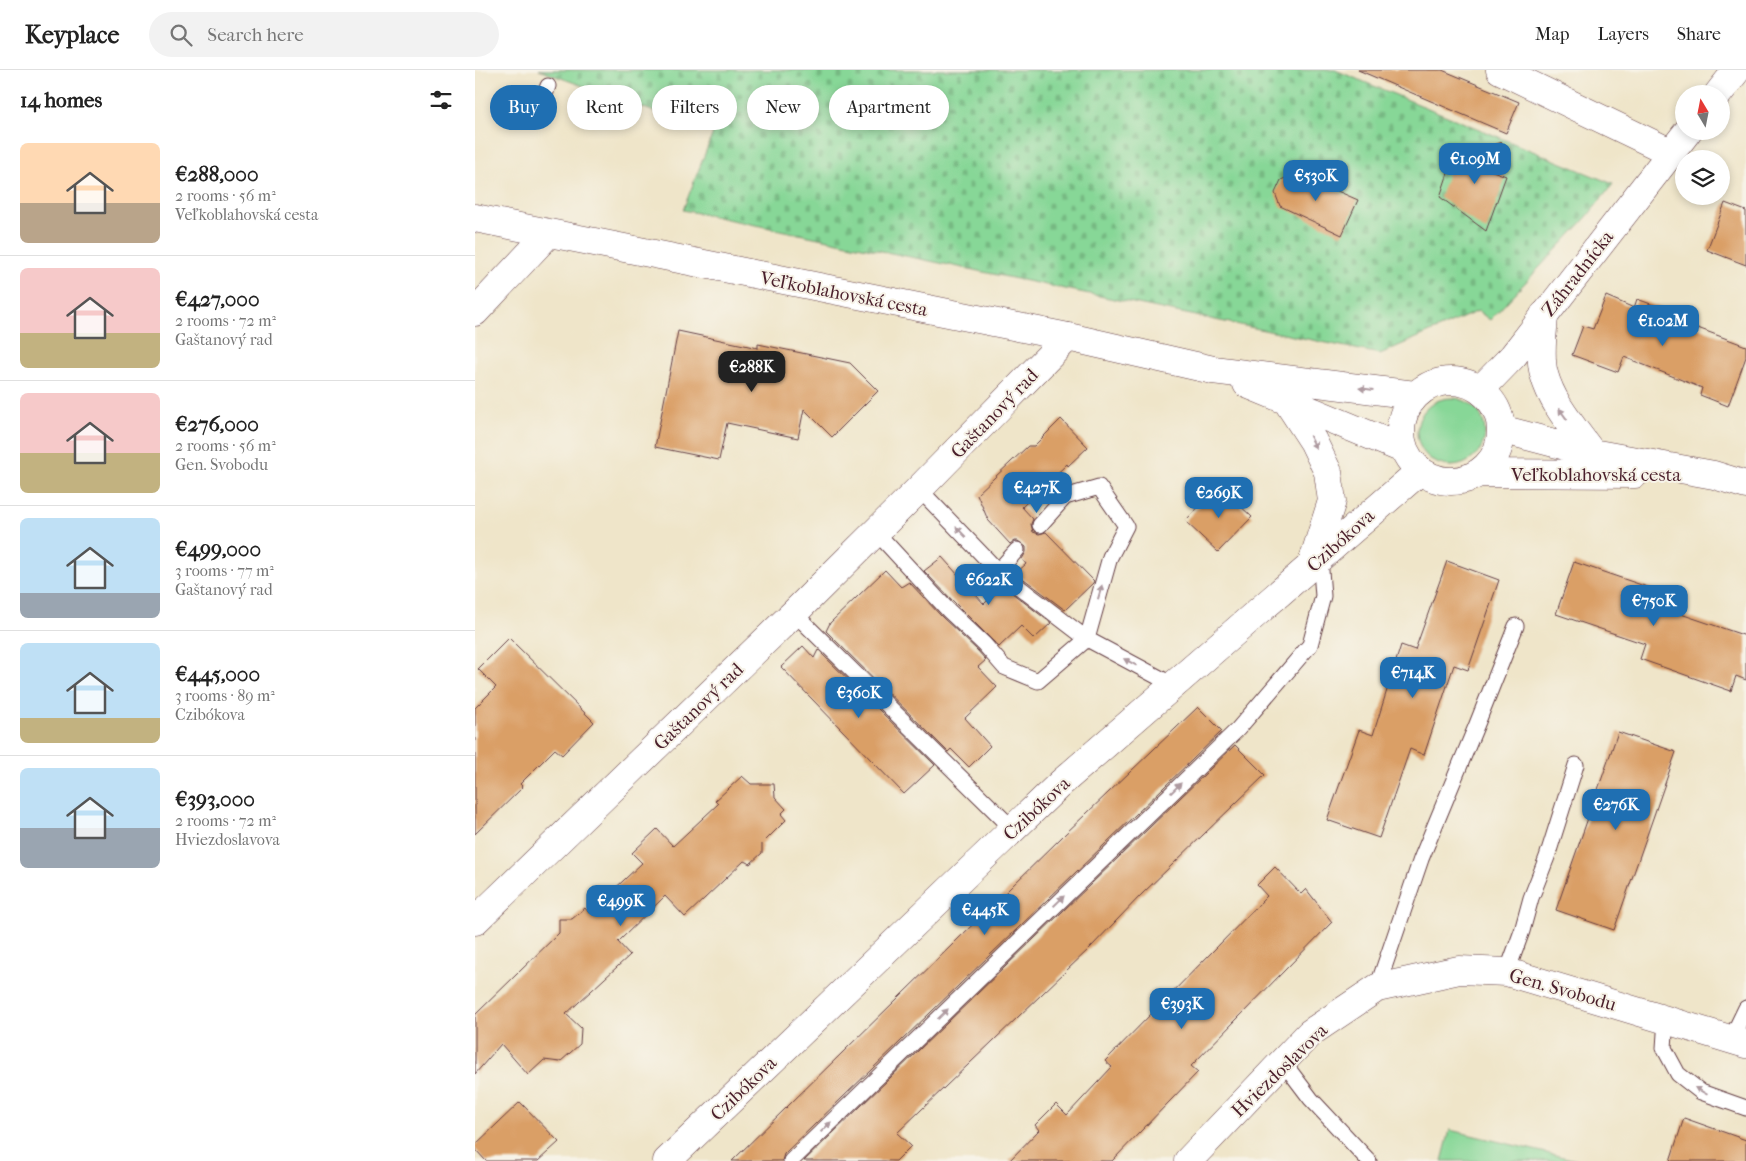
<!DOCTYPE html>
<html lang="en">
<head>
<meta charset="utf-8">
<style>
  body { margin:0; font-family:"IM FELL French Canon",serif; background:#f2f2f2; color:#222; height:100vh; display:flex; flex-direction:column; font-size:19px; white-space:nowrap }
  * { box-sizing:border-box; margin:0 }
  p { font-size:16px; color:#767676 }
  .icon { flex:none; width:28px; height:28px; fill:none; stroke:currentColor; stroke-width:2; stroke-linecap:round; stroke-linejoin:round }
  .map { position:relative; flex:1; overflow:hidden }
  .side { display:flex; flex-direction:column; background:#fff; width:475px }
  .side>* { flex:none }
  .banner { position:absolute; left:15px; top:15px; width:475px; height:45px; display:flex; gap:10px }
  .needle { width:32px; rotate:350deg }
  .buttons { position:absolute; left:1200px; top:15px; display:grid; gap:10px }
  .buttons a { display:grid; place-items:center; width:55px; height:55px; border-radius:50%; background:#fff; box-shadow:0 2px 8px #0003; font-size:25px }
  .price { position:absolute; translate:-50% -42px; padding:0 11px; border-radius:10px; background:#1f6fb2; color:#fff; font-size:16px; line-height:32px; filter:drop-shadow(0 1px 2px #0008) }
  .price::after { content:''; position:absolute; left:50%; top:30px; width:15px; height:11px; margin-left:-8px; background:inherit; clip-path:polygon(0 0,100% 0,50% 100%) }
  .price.current { background:#222; color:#fff }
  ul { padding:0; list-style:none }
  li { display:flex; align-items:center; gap:15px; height:125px; padding:0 20px }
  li+li { border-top:1px solid #e0e0e0 }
  li span { display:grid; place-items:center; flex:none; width:140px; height:100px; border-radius:8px; color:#555 }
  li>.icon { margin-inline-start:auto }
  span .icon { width:60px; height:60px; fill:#fffc; stroke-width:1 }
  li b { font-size:21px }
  h2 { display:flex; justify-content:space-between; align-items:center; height:60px; padding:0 20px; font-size:21px }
  .chip { padding:0 18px; border-radius:22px; background:#fff; box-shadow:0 2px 8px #0003; font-size:18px; line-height:45px }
  .chip.current { background:#1f6fb2; color:#fff }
  header { display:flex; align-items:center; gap:30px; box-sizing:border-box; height:70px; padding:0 25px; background:#fff; border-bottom:1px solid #e0e0e0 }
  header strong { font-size:24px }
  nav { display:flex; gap:28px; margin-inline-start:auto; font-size:18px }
  .search { width:350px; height:45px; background:#f2f2f2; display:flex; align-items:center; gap:12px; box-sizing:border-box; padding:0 18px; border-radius:28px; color:#767676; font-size:19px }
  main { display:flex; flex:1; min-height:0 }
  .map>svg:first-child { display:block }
  .green { fill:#87d797; stroke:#687b61 }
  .cemetery { fill:url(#cemetery-stones); stroke:#687b61 }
  .building { fill:#da9f66 }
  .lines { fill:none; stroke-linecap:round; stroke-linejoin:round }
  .service-casing { stroke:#633d43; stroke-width:17 }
  .minor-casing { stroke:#633d43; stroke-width:29 }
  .secondary-casing { stroke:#633d43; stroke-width:29 }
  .service { stroke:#fff; stroke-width:15 }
  .minor { stroke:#fff; stroke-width:28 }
  .secondary { stroke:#fff; stroke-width:28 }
  .oneway { fill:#ae9aa0 }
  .labels { text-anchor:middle; stroke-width:4; stroke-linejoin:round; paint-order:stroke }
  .street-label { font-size:19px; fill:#4a1f2b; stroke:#f7f3e8 }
</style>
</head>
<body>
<header>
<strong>Keyplace</strong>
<div class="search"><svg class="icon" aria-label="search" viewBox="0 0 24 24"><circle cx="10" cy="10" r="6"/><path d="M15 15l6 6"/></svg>Search here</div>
<nav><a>Map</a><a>Layers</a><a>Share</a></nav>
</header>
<main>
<section class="side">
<h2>14 homes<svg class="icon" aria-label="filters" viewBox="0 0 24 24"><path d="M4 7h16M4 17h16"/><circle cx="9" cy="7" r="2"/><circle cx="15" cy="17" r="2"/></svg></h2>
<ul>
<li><span style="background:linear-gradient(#ffd9b3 60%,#b9a48a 0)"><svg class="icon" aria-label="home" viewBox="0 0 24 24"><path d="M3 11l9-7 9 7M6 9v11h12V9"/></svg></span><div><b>€288,000</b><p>2 rooms · 56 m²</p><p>Veľkoblahovská cesta</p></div></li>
<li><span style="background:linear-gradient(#f6c9c9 65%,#c2b280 0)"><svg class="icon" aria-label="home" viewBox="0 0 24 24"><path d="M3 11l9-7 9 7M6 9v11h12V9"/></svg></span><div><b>€427,000</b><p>2 rooms · 72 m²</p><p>Gaštanový rad</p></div></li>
<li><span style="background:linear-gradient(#f6c9c9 60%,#c2b280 0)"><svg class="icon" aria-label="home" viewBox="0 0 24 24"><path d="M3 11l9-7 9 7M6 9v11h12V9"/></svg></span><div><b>€276,000</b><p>2 rooms · 56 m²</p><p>Gen. Svobodu</p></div></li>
<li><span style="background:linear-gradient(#bfe0f5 75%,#9aa5b1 0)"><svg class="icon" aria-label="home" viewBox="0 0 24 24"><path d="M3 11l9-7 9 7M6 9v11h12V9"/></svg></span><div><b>€499,000</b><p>3 rooms · 77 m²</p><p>Gaštanový rad</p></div></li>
<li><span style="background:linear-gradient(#bfe0f5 75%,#c2b280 0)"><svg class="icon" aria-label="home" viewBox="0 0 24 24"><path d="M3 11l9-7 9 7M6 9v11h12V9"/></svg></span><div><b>€445,000</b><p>3 rooms · 89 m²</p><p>Czibókova</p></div></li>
<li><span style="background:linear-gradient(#bfe0f5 60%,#9aa5b1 0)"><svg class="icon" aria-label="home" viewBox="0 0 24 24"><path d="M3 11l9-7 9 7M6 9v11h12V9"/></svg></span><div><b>€393,000</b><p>2 rooms · 72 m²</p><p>Hviezdoslavova</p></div></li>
</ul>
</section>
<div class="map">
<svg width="1271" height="1091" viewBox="0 0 1271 1091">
  <defs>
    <pattern id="cemetery-stones" width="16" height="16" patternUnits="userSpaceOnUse" patternTransform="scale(1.25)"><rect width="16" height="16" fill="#87d797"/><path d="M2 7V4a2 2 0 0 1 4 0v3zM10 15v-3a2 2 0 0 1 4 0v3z" fill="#76b882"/></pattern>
  </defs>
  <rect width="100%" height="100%" fill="#f7f3e8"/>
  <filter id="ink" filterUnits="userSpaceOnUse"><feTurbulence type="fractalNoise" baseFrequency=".02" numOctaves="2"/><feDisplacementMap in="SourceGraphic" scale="10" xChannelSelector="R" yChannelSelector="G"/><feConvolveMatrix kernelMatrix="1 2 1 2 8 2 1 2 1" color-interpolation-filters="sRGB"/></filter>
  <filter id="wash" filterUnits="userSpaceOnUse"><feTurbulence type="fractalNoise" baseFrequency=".0096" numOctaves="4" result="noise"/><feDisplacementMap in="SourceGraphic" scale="20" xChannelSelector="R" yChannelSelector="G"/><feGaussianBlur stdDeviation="1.12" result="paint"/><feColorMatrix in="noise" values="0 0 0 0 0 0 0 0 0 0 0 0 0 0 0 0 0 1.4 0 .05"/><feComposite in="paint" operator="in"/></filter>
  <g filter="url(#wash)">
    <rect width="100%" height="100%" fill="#efe5c9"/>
    <!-- green -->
    <path class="green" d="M942 362a34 34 0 1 1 68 0a34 34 0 1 1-68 0Z
      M975,1060L1105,1091H967Z"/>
    <!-- cemetery -->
    <path class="cemetery" d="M64,0H860L1138,114L1111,148L1015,250L1003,241L905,284L208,140L238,63Z"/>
    <g id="blocks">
      <!-- building -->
      <path class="building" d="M883,0H967L1044,32L1031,63Z
        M1027,72L1015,100L1031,106L1011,161L965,127L974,100L982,88Z
        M821,103L883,130L867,165L805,136L800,123L806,110Z
        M1250,133L1271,141V195L1232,180Z
        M1131,226L1159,238L1162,229L1215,248L1212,254L1271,276V287L1253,336L1225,325L1227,318L1149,287L1143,302L1097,285L1108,256L1118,259Z
        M203,261L283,278V274L375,293L403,321L357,367L329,339L323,368L252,353L244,390L180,377Z
        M586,349L613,377L593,396L592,394L547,437L558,449L556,454L558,462L564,464L571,462L619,511L618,513L590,540L541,503L551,494L547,489L551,482V477L543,471H539L535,474L513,450L502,424L553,376H559Z
        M744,416L777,447L743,482L710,451Z
        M467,487L509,534L528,516L576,553L559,569L546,556L524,577L480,533L449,501Z
        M972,491L1024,510L993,600L979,595L949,685L935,679L904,768L852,750L884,660L898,665L926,575L940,580Z
        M1099,492L1190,523L1185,537L1271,566V610L1261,606L1256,621L1165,589L1170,574L1081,544Z
        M410,500L426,517L434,512L467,547L502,580L511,590L503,597L522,617L490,648L515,676L494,697L476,679L473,682L351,561L355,553Z
        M34,568L119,652L87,685L80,679L45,714L48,717L0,764V638L21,617L3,599Z
        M328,576L339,588L343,580L460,695L429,724L306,597Z
        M723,637L747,661L309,1084L307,1091H257L589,765Z
        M1143,662L1201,682L1139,860L1081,840Z
        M760,675L790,705L667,824L615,878L422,1063L436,1076L421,1091H329Z
        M267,706L276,714H299L300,727L311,739L306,744L311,750L287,774V783L275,794L269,791L210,847L190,826L143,872L155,885L91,944L106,958L105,974L85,992L69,990L53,1005L26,974L0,1004V945L84,863V849H97L110,838L114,843L167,793L157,783L182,759L198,776L243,734L240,731Z
        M800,797L826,824L831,819L857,852L716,996L723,1002L637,1091H534L564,1060L560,1055L581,1034L592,1045L637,997L630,991L792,826L782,815Z
        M45,1032L84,1072L63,1091H11L0,1079V1075Z
        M1209,1048L1271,1070V1091H1195Z"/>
    </g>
  </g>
  <g filter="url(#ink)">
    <use href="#blocks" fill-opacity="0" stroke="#633d43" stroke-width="1"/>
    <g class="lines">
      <defs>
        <path id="service" d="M60,52L73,16
          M444,419L523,501L612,569L698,615
          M401,462L473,540L509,574L529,597L563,611L612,569L635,487L651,456L624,417L590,427L565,455
          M523,501L542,480
          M319,543L538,759
          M1032,902L1047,861L1056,828L1072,787L1101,695
          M902,918L946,789L1002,654L1041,556
          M1191,949L1189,978L1203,1004L1226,1022L1271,1038
          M1256,969L1271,938
          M808,992L836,1029L894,1091
          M316,1091L763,659L835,575L848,526L845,488"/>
        <path id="minor" d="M1025,0L1195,82
          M1243,24L1262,0
          M0,242L73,164
          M1005,320L1038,286L1213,61
          M0,851L319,543L444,419L593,267
          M192,1091L586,713L945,401
          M713,1091L835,963L902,918L984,900L1032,902L1271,974"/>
        <path id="secondary" d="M0,148L593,267L738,300L940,325
          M1069,245C1068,264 1064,286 1069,304C1077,334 1099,358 1117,383
          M926 361a50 50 0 1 1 100 0a50 50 0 1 1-100 0Z
          M772,314L928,379
          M812,331L838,371L853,402L857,431L836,497
          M1026,359L1117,383L1239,405L1271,415
          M1003,403L1160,404"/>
      </defs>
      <!-- service casing -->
      <use href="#service" class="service-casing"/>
      <!-- minor casing -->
      <use href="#minor" class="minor-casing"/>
      <!-- secondary casing -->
      <use href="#secondary" class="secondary-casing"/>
      <!-- service -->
      <use href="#service" class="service"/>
      <!-- minor -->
      <use href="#minor" class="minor"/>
      <!-- secondary -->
      <use href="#secondary" class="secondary"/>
    </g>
    <!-- one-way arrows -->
    <defs><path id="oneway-solid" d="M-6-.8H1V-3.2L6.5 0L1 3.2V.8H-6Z" transform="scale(1.25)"/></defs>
    <g class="oneway">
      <use href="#oneway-solid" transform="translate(891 319) rotate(-173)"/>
      <use href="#oneway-solid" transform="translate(1088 344) rotate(-126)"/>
      <use href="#oneway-solid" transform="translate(838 372) rotate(62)"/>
      <use href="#oneway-solid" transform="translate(486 462) rotate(-134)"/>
      <use href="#oneway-solid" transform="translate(625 522) rotate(-74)"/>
      <use href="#oneway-solid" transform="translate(655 592) rotate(-152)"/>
      <use href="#oneway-solid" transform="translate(701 718) rotate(-44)"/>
      <use href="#oneway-solid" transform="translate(584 831) rotate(-44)"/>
      <use href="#oneway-solid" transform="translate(468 944) rotate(-44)"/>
      <use href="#oneway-solid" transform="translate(1226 1021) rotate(-150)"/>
      <use href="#oneway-solid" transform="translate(351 1057) rotate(-44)"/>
    </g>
  </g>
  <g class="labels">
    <!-- street labels -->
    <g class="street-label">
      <text transform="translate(1102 203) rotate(-52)" y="7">Záhradnícka</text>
      <text transform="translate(369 223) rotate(11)" y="7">Veľkoblahovská cesta</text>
      <text transform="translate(519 343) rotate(-46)" y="7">Gaštanový rad</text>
      <text x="1121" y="411">Veľkoblahovská cesta</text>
      <text transform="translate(865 470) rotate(-42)" y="7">Czibókova</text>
      <text transform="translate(223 636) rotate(-44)" y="7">Gaštanový rad</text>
      <text transform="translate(561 738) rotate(-43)" y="7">Czibókova</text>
      <text transform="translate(1088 919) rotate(16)" y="7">Gen. Svobodu</text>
      <text transform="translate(804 1000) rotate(-44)" y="7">Hviezdoslavova</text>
      <text transform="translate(268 1018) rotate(-44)" y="7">Czibókova</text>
    </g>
  </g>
</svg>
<div class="buttons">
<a><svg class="needle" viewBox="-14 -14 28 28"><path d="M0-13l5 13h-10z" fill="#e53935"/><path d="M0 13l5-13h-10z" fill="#767676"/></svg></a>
<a><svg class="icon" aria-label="layers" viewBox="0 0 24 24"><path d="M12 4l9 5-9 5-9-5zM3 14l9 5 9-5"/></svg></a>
</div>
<b class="price" style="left:1000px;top:115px">€1.09M</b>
<b class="price" style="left:841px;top:132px">€530K</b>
<b class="price" style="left:1188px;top:277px">€1.02M</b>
<b class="price current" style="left:277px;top:323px">€288K</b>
<b class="price" style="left:562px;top:444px">€427K</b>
<b class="price" style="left:744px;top:449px">€269K</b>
<b class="price" style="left:514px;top:536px">€622K</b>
<b class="price" style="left:1179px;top:557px">€750K</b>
<b class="price" style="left:938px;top:629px">€714K</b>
<b class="price" style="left:384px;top:649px">€360K</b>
<b class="price" style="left:1141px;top:761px">€276K</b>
<b class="price" style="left:146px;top:857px">€499K</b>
<b class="price" style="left:510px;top:866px">€445K</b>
<b class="price" style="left:707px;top:960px">€393K</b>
<div class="banner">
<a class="chip current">Buy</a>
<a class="chip">Rent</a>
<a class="chip">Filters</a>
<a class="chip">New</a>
<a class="chip">Apartment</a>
</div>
</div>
</main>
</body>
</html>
